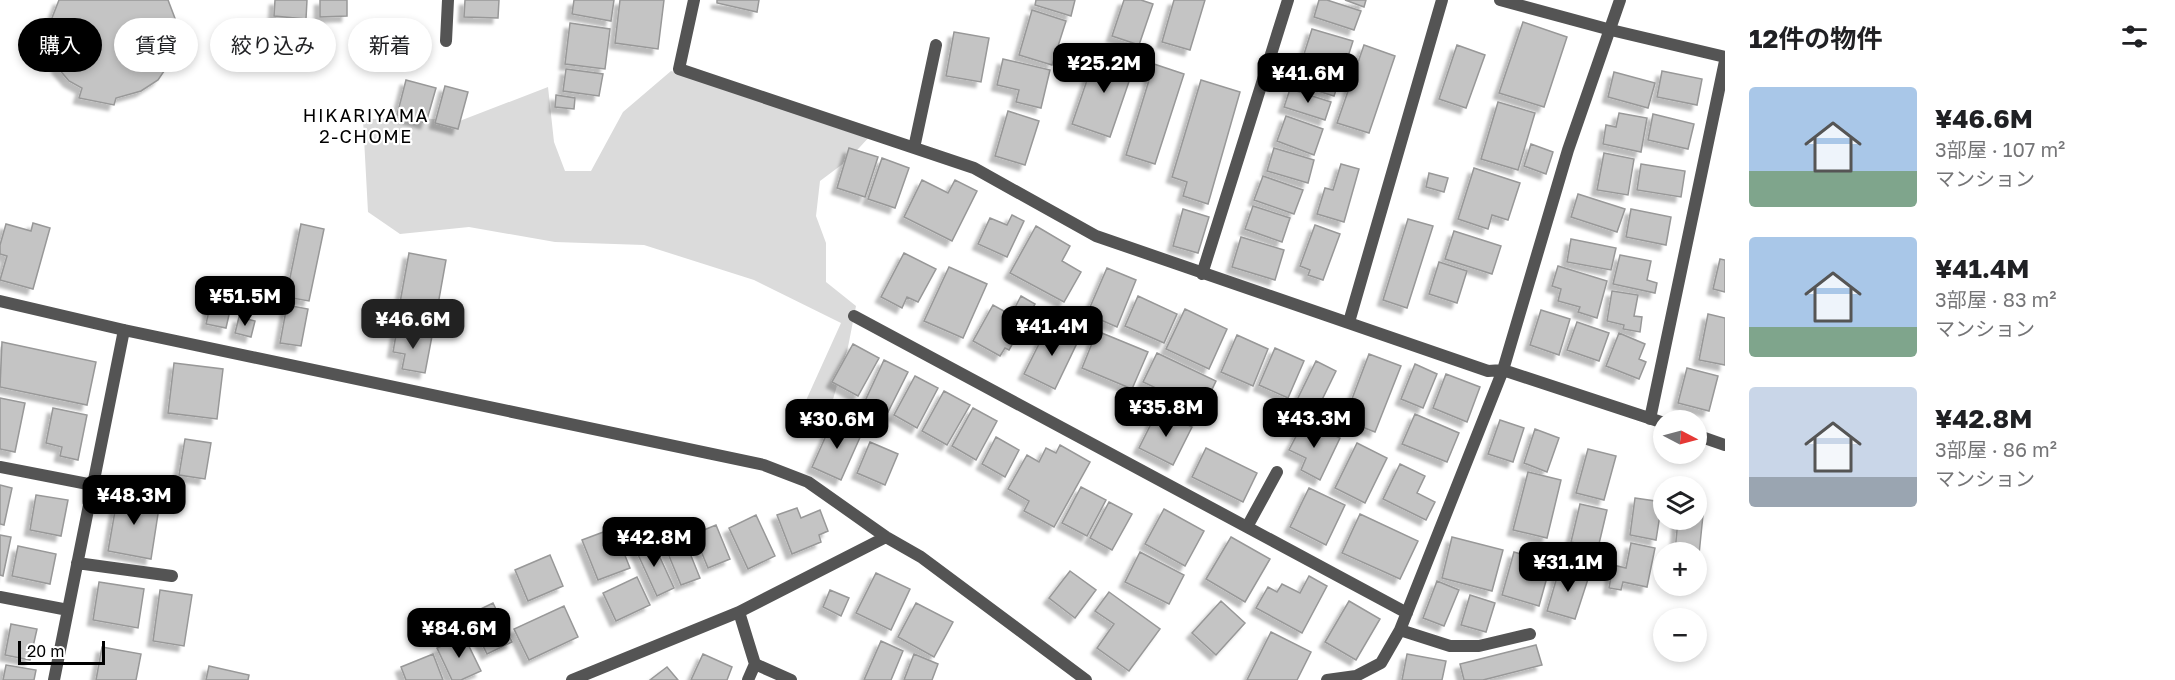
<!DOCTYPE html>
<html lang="ja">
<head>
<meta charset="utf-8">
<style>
  body { margin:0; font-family:"Golos Text","Noto Sans JP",sans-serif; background:#f6f6f6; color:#202124; height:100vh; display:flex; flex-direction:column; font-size:22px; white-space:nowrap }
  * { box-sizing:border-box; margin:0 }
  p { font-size:20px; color:#757577 }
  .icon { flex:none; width:33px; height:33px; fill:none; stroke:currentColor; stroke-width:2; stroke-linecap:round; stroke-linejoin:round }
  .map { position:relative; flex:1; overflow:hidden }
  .sheet { display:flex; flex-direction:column; background:#fff; width:450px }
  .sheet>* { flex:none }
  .hud { position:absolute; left:18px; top:18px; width:570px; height:54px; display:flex; gap:12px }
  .needle { width:39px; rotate:96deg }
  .fabs { position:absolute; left:1653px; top:410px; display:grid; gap:12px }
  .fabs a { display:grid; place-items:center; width:54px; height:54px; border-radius:50%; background:#fff; box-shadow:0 3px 9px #0003; font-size:30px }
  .scale { position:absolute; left:18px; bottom:15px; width:87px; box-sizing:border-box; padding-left:6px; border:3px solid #000; border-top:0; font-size:16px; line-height:21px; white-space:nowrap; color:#000; -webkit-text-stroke:4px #fff; paint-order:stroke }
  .price { position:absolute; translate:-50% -51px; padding:0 14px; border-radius:12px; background:#000; color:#fff; font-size:20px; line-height:39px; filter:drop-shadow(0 2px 3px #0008) }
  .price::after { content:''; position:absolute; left:50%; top:36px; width:18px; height:14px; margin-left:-9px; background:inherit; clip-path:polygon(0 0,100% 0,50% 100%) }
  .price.current { background:#222; color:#fff }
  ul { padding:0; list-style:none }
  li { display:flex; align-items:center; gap:18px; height:150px; padding:0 24px }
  li span { display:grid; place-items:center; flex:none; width:168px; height:120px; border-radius:6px; color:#555 }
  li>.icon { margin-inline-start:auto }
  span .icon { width:72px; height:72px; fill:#fffc; stroke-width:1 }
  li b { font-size:26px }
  h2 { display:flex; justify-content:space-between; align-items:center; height:72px; padding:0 24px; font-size:26px }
  .chip { padding:0 21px; border-radius:27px; background:#fff; box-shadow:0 3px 9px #0003; font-size:21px; line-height:54px }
  .chip.current { background:#000; color:#fff }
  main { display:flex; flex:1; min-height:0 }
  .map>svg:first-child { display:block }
  .green { fill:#dbdbdb }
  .building { fill:#c4c4c4; stroke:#989898; stroke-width:1.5; filter:url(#shadow) }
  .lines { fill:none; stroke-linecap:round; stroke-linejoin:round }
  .street { stroke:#545454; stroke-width:12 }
  .labels { text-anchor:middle; stroke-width:4.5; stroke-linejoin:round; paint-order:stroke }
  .neighbourhood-label { font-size:18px; letter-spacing:1.5px; fill:#000; stroke:#fff }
</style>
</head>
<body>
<main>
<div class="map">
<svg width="1725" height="680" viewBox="0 0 1725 680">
  <defs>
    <filter id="shadow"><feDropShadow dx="-5.5" dy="5.5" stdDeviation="1.5" flood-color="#0004"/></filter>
  </defs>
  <rect width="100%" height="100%" fill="#fff"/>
  <!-- green -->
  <path class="green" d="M671,71L871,135L848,160L820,181L816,216L826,243V282L856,306L848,347L822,438L794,427L841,323L754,280L644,245L555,242L469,227L400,234L368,212L363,120L407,116L457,122L548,87L554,142L565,171H591L623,112Z"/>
  <!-- building -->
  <path class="building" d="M59,0H168L176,21L177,33V46L171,61L158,80L141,91L116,98L114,105L79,98L82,88L69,81L58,68L52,53L49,38L50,23Z
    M275,0H307L306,19L274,16Z
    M320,0H347V16L320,17Z
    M465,0H499L498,18L464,17Z
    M574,0H614L611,21L572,14Z
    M620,0H664L658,49L615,43Z
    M717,0H759L757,12L717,3Z
    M1036,0H1075L1071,16L1035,5Z
    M1124,0H1141L1153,4L1139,45L1112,36Z
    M1174,0H1205L1190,50L1162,42Z
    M1319,0H1327L1361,11L1354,30L1314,17Z
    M1345,0H1366L1364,7Z
    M1032,10L1066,21L1052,65L1019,55Z
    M1523,22L1567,37L1544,107L1499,93Z
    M570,23L610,29L605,69L565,64Z
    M1312,29L1353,41L1345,66L1304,54Z
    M954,32L989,38L981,82L946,76Z
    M1364,45L1395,56L1369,133L1337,123Z
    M1457,45L1485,55L1466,108L1439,99Z
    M1097,51L1135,64L1110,137L1072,124Z
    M1300,58L1342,72L1334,96L1292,83Z
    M1003,59L1050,70L1041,108L1016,102L1019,90L997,85Z
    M1154,64L1184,74L1155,164L1126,155Z
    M566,69L603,74L599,96L563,91Z
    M1662,71L1702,79L1697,105L1657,97Z
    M1614,72L1655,83L1648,108L1608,97Z
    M406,80L436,88L426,123L397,115Z
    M1201,80L1240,92L1208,204L1183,196L1187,182L1172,177Z
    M445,86L468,92L458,129L435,123Z
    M1290,89L1331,102L1325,120L1284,107Z
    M556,95L575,98L574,109L555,107Z
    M1498,102L1535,113L1518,170L1481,159Z
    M1008,111L1039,121L1025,165L995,156Z
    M1619,113L1647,118L1641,152L1603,144L1606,125L1616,127Z
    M1653,114L1694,124L1688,149L1648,140Z
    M1286,116L1323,129L1314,155L1277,141Z
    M1531,144L1553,152L1546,174L1524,166Z
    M849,148L878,157L865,197L837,188Z
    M1274,148L1314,160L1308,183L1267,171Z
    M1604,153L1634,159L1628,195L1597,190Z
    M882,158L909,168L895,208L868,199Z
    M1341,164L1359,169L1344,222L1317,214L1325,188L1333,190Z
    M1641,164L1685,171L1681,197L1637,190Z
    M1474,168L1520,183L1508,220L1492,215L1488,229L1458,219Z
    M1429,173L1448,178L1444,192L1426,187Z
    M1263,176L1303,190L1294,214L1254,200Z
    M922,180L948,193L955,180L977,191L952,241L904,217Z
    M1578,194L1625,209L1617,232L1571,217Z
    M1253,206L1290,218L1282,242L1245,229Z
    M1183,209L1209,217L1198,253L1173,246Z
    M1631,209L1671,217L1666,245L1626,237Z
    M1012,215L1024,221L1007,257L978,244L990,218L1007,225Z
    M1408,219L1433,226L1407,308L1383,300Z
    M33,223L50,228L33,289L0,280L7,256L0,254V245L6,224L31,231Z
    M301,224L324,229L309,301L286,297Z
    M1315,225L1340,234L1323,280L1308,275L1310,270L1300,266Z
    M1036,226L1070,246L1062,261L1081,272L1064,302L1010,273Z
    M1454,231L1501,246L1492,274L1445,259Z
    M1241,237L1284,250L1275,280L1232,267Z
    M1571,239L1616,248L1611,270L1567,262Z
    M409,253L446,260L434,327L407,322L409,310L399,308Z
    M904,253L936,269L918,302L907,297L902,308L881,297Z
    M1620,255L1651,261L1647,280L1657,283L1655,293L1613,284Z
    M1720,259L1725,260V292L1713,289Z
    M1439,262L1467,271L1457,303L1429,294Z
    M1558,266L1607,281L1597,318L1578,312L1580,307L1558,301L1561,289L1552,286Z
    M949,267L987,284L963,338L924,321Z
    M1107,268L1136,280L1117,327L1087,314Z
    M1612,291L1638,295L1634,316L1642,317L1640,332L1623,329L1624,325L1607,321Z
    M1021,296L1035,304L1009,350L1005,348L1000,356L973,341L993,305L1011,315Z
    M1138,296L1177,314L1164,343L1125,326Z
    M211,302L231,306L226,328L206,324Z
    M287,305L308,309L301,346L280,343Z
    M1185,309L1227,329L1209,369L1166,349Z
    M1541,310L1570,319L1559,355L1530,345Z
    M1708,314L1725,318V365L1699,360Z
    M239,317L255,321L251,337L235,333Z
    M1577,322L1609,333L1599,361L1567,350Z
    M1049,324L1079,339L1055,389L1024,374Z
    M397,329L432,336L425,373L402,369L405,354L393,352Z
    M1097,331L1148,352L1132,389L1082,368Z
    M1619,333L1645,344L1639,359L1646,362L1639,379L1606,366Z
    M1237,335L1268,349L1253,386L1221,372Z
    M2,342L96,362L87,405L0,387Z
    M853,344L879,358L858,396L832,382Z
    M1275,348L1304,361L1288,398L1259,385Z
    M1157,353L1216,381L1197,421L1168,407L1173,396L1143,382Z
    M1369,354L1401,366L1375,432L1344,420Z
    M884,360L908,372L888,412L865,401Z
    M1316,361L1336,371L1317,410L1297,400Z
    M174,363L223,369L217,419L168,413Z
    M1415,364L1437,374L1423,408L1401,399Z
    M1687,368L1718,376L1709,411L1678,403Z
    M1446,374L1480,387L1467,422L1433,408Z
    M915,376L938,388L917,428L894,415Z
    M944,391L970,405L947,445L922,431Z
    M0,398L25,403L15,452L0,449Z
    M53,408L87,415L78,460L60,456L62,447L46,443Z
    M973,408L997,421L976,460L952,446Z
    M1158,410L1192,427L1173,465L1139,448Z
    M1415,414L1459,433L1447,462L1402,444Z
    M833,420L862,433L841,480L812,467Z
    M1500,420L1524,428L1513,462L1488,454Z
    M1304,421L1340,438L1320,480L1301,470L1306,458L1289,450Z
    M1535,429L1559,438L1547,472L1524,463Z
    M996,437L1019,450L1005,477L982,464Z
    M185,439L211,443L205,479L179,475Z
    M870,442L898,454L885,485L857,473Z
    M1357,443L1387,458L1365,503L1335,488Z
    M1060,445L1090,462L1054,527L1024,511L1029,501L1008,489L1027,455L1039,462L1046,448L1056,453Z
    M1206,448L1257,473L1243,502L1192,477Z
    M1588,449L1616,456L1604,500L1576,493Z
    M1400,464L1425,476L1417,493L1435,502L1426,520L1383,499Z
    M1528,472L1561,480L1547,538L1513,530Z
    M0,485L12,488L4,525L0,524Z
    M1081,487L1106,500L1087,536L1062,523Z
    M1309,488L1345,505L1326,545L1290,527Z
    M118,494L160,501L151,559L108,551Z
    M36,495L68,500L61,536L30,530Z
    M1635,498L1662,502L1656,540L1630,535Z
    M1109,502L1132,514L1112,550L1090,538Z
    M1580,504L1607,510L1598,548L1571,542Z
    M797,508L801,518L820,510L828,531L819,535L821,542L792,554L777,515Z
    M1164,509L1204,531L1185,566L1145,544Z
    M1360,514L1418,541L1400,579L1342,553Z
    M1696,514L1703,515L1697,574L1696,552H1675L1678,519H1696Z
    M756,515L775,556L748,569L729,528Z
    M716,525L730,559L708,568L694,534Z
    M614,528L630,568L598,580L582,540Z
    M681,531L700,578L681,585L662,539Z
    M0,535L11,537L3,576L0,575Z
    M1231,537L1270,559L1245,602L1206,579Z
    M1452,537L1503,550L1492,591L1442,578Z
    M652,540L674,588L657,596L635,548Z
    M1631,543L1655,548L1647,587L1623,582L1621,590L1609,588L1613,565L1626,568Z
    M18,546L56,554L50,584L12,576Z
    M1140,552L1184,575L1169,604L1125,582Z
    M1514,552L1551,563L1539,606L1502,595Z
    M550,555L563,586L528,601L515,570Z
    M1560,567L1589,576L1575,619L1547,611Z
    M1070,571L1096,590L1075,618L1049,598Z
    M876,573L910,589L891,630L856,613Z
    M1309,576L1327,586L1302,633L1256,608L1268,587L1277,592L1282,584L1300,593Z
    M637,577L650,605L616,621L603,593Z
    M1437,581L1459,590L1444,626L1423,618Z
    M99,582L144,589L138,628L93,620Z
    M160,590L192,595L184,646L153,641Z
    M830,590L849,598L841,616L823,607Z
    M1109,592L1160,629L1129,671L1097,648L1114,624L1095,611Z
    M1470,595L1495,603L1486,632L1461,625Z
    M1221,601L1245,623L1216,655L1192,633Z
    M1349,601L1380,619L1356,660L1325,642Z
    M493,603L512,642L487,654L468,615Z
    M916,603L953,622L934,657L898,637Z
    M564,606L578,637L529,660L514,629Z
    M11,624L37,629L30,660L5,655Z
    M1271,632L1311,652L1297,680H1247Z
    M464,636L481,671L461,680H452L437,648Z
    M881,641L903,651L891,680H864Z
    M1536,645L1542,665L1483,680H1464L1460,664Z
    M102,647L141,654L136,680H96Z
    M433,654L443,680H406L401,667Z
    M703,654L732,667L727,680H691Z
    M914,654L938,664L932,680H904Z
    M1407,654L1446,661L1442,680H1402Z
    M6,665L36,670L34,680H3Z
    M209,666L249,675L248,680H206Z
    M667,667L678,680H650Z"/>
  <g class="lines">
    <!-- street -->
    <path class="street" d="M694,0L679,69L974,168L1096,236L1488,371L1503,370L1664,423
      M1500,0L1611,30L1725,57
      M446,41L448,0
      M914,148L936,45
      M1202,274L1288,0
      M0,301L124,330L764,465L808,482L886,537L921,557L1086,680
      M854,316L1407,613
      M1349,322L1442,0
      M1650,419L1725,61
      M1696,435L1725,445
      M0,467L93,485
      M1247,527L1277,472
      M77,563L172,576
      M0,597L68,610
      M739,612L755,664L748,680
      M1400,630L1450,646H1479L1530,634
      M755,664L791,680
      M54,680L124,330
      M572,680L739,612L886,537
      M1327,680L1356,676L1381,663L1400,630L1503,370L1568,150L1620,0"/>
  </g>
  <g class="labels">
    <!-- neighbourhood labels -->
    <g class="neighbourhood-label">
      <text x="366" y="122">HIKARIYAMA<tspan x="366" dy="21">2-CHOME</tspan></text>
    </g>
  </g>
</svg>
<div class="fabs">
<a><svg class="needle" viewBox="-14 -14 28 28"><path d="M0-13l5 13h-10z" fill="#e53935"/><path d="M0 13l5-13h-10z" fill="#757577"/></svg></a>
<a><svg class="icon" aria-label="layers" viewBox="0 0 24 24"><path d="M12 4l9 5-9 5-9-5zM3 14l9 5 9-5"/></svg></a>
<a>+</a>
<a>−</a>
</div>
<div class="scale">20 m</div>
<b class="price" style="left:1104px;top:94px">¥25.2M</b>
<b class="price" style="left:1308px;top:104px">¥41.6M</b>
<b class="price" style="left:245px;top:327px">¥51.5M</b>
<b class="price current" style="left:413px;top:350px">¥46.6M</b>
<b class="price" style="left:1052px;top:357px">¥41.4M</b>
<b class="price" style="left:1166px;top:438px">¥35.8M</b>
<b class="price" style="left:1314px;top:449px">¥43.3M</b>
<b class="price" style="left:837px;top:450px">¥30.6M</b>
<b class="price" style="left:134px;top:526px">¥48.3M</b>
<b class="price" style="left:654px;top:568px">¥42.8M</b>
<b class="price" style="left:1568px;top:593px">¥31.1M</b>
<b class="price" style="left:459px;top:659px">¥84.6M</b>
<div class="hud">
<a class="chip current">購入</a>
<a class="chip">賃貸</a>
<a class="chip">絞り込み</a>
<a class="chip">新着</a>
</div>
</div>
<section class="sheet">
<h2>12件の物件<svg class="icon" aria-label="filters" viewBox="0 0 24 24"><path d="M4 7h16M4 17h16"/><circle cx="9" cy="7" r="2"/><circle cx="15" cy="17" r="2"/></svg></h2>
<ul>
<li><span style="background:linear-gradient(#a9c7e8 70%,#7fa58c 0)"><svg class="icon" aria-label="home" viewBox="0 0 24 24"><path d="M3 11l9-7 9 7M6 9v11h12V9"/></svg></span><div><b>¥46.6M</b><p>3部屋 · 107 m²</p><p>マンション</p></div></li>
<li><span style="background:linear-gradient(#a9c7e8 75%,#7fa58c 0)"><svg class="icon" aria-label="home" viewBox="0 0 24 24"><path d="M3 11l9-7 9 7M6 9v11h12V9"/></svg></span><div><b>¥41.4M</b><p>3部屋 · 83 m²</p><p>マンション</p></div></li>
<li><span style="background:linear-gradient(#c9d6e8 75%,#9aa5b1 0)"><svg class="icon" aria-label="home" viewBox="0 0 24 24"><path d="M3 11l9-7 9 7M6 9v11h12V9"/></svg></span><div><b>¥42.8M</b><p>3部屋 · 86 m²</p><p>マンション</p></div></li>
</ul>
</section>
</main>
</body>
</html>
